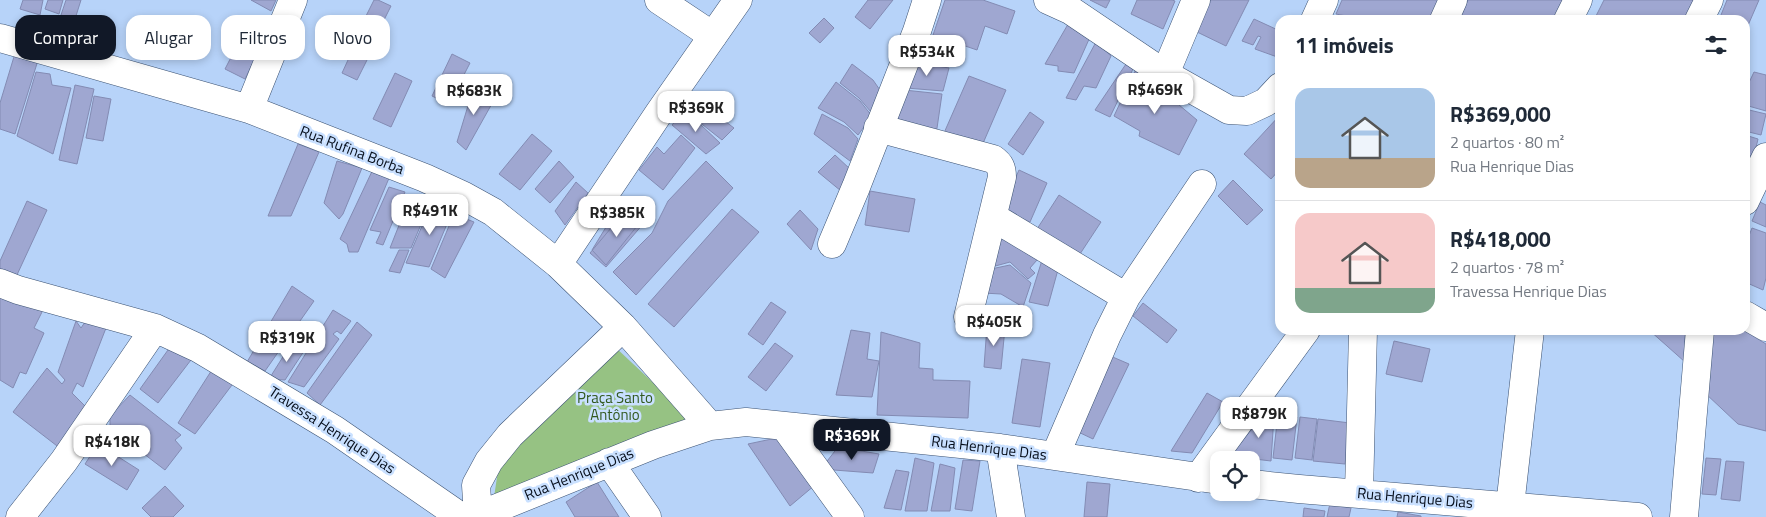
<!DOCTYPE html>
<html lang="pt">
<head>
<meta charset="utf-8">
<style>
  body { margin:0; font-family:"Titillium Web",sans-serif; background:#f2f2f3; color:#1f2937; height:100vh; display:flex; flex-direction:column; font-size:19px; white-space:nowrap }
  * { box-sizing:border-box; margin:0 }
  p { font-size:16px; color:#747a83 }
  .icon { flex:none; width:28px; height:28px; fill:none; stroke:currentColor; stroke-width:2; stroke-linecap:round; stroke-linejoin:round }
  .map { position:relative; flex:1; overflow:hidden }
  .panel { position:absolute; left:1275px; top:15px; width:475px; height:320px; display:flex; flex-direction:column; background:#fff; border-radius:15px; box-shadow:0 2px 8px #0003 }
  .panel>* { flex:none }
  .guide { position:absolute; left:15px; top:15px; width:475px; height:45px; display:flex; gap:10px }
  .buttons { position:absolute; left:1210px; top:451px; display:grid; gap:10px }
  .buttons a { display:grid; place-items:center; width:50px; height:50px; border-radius:10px; background:#fff; box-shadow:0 2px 8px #0003; font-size:25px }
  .price { position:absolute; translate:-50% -42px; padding:0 11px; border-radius:10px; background:#fff; color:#222; font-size:16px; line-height:32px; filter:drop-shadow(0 1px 2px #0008) }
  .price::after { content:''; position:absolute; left:50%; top:30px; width:15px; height:11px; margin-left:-8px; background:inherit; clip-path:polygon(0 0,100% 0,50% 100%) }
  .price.active { background:#111827; color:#fff }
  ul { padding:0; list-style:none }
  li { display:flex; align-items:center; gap:15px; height:125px; padding:0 20px }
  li+li { border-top:1px solid #e0e1e3 }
  li span { display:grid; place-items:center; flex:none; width:140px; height:100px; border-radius:15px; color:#555 }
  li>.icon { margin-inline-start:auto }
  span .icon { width:60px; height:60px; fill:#fffc; stroke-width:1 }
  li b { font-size:21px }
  h2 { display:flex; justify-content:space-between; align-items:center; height:60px; padding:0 20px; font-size:21px }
  .tag { padding:0 18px; border-radius:15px; background:#fff; box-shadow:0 2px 8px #0003; font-size:18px; line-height:45px }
  .tag.active { background:#111827; color:#fff }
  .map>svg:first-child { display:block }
  .green { fill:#96c283 }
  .building { fill:#9fa7d1; stroke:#838bb3 }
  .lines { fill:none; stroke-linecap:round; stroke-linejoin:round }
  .street-casing { stroke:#3b5273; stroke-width:29 }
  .street { stroke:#fff; stroke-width:28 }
  .labels { text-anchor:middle; stroke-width:5; stroke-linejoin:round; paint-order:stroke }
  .street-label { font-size:15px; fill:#060e1b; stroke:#c9e0ff }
  .park-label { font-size:15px; fill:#32591f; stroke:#c9e0ff }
</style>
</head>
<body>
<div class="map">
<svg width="1766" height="517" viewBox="0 0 1766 517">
  <rect width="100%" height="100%" fill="#b7d3f9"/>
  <!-- green -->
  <path class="green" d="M614,346L693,420L493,504L500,457Z"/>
  <!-- building -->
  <path class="building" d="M23,0H43L40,15L20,9Z
    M48,0H63L59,14L45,9Z
    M66,0H81L75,19L61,15Z
    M251,0H276L271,11Z
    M374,0H378L391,6L378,32L362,24Z
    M868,0H893L870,29L855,17Z
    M945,0H983L1015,11L1007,34L985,26L977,50L933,35Z
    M1090,0H1110L1106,8Z
    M1137,0H1172L1175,1L1163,29L1131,14Z
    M1210,0H1249L1226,46L1195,31Z
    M1342,0H1442L1433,20H1367L1336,14Z
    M1468,0H1565L1555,20H1459Z
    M1604,0H1694L1685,20H1594Z
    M1727,0H1759L1746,30L1745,20H1719Z
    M824,18L834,28L820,43L809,33Z
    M1071,19L1090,37L1074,73L1058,71V66L1045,64Z
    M1254,19L1280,31V58L1255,49L1261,37L1258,36L1253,45L1242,41Z
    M241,38L260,48L245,79L225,69Z
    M1096,42L1111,56L1096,88L1084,86L1076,100L1066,98Z
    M354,47L370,54L357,80L342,73Z
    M16,50L39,57L15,134L0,129V103Z
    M452,54L470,63L449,104L432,96Z
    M913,62L949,68L943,91L906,88Z
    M852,64L873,80L882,93L871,112L859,98L840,83Z
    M1126,64L1133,69L1110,117L1095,110Z
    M1136,69L1197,120L1179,155L1139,136L1140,131L1114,116Z
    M36,72L50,74L52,85L71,88L53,154L17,136Z
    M1754,72L1766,75V111L1745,105V91Z
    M395,73L412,81L391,127L373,119Z
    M969,76L1006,90L981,148L944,133Z
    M836,82L860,101L872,116L858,135L844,122L818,108Z
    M75,85L94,89L77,164L59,160Z
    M474,86L494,100L466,150L457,142Z
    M904,90L942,94L936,135L894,126Z
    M94,96L111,99L103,141L86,138Z
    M693,97L734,128L722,140L703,125L682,110Z
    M1745,109L1766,114L1761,135L1745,131Z
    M1030,112L1044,122L1023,155L1008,144Z
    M682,113L700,124L720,143L706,154L672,125Z
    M822,114L848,128L858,139L850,161L814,134Z
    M1280,115V169L1271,179L1244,154Z
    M532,134L552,151L520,190L499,174Z
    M681,135L695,148L663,190L639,170L657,147L664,154Z
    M1745,135L1758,139L1754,156L1745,155Z
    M298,144L319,152L291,216H268Z
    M835,155L850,169L841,191L818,172Z
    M337,161L362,168L343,214L339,219L324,203Z
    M559,161L574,177L550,203L535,189Z
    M706,161L733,188L636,295L613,272L652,233L668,201Z
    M375,165L392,171L358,252H349L347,244L340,239Z
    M1019,170L1047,183L1030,222L1002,209Z
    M1233,180L1263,210L1247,225L1218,196Z
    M576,182L588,193L565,225L555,211Z
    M389,187L405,192L383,245L376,243L381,232L370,230Z
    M870,191L915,199L909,232L865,225Z
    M411,195L431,201L411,248H390Z
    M1059,195L1101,222L1078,257L1037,229Z
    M27,201L47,210L16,277L0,270V261Z
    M622,201L641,221L606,265L592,250Z
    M1760,202L1766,205V227L1752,221Z
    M432,203L452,212L429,267L406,263Z
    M627,209L644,223L606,267L590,253Z
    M732,209L759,232L674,327L648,304Z
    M800,210L818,229L811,250L787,224Z
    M454,214L474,222L445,278L431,269Z
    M1000,228L1044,252L1030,268L1035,273L1028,279L1010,262L988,268Z
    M1752,228L1766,233V278L1763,290L1745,282V246Z
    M399,250H409L400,273L389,271Z
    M1043,257L1059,266L1048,306L1029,302Z
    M1010,265L1031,283L1023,307L1001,294L983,293L986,270Z
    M292,286L314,301L265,371L247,362Z
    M0,291L44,308L34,328L44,333L26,374L20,372L13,388L0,380Z
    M771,302L786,312L763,345L748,334Z
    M1143,303L1177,330L1167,343L1133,316Z
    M333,310L351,321L341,334L337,331L333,334L339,339L304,387L288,382Z
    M89,316L106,328L83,387L77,383L72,393L90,411L61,449L13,412L47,368L62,384L65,380L58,372L76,321L81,328Z
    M357,322L372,335L320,405L307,393Z
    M987,326L1005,328L1001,369L984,367Z
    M851,330L870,333L867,359L879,361L872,397L836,395Z
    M1649,330H1685V362Z
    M1713,330H1743L1766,344V431L1738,424L1705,393Z
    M881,332L920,343L919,368L933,369V380L970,381L968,418L877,415Z
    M1394,341L1430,349L1422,382L1386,374Z
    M173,343L194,356L158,403L140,389Z
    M775,343L793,356L766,391L748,377Z
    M291,344L304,351L285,380L269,379Z
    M1108,355L1129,364L1093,439L1072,429Z
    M1022,359L1050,363L1040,427L1012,423Z
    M215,365L235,381L195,434L178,423Z
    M1207,393L1223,402L1192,453L1171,451Z
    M130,395L181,435L175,440L182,448L165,470L110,428V416Z
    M1275,401L1271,461L1230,456Z
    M1278,414L1297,417L1292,460L1273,458Z
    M1300,417L1317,419L1312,460L1295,458Z
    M1318,419L1350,423L1345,464L1313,461Z
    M786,436L815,485L790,506L748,444Z
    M98,444L139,470L127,490L85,464Z
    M838,447L879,454L873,473L821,469Z
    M915,458L934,463L927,511H905Z
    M1706,458L1721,459L1716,495L1702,494Z
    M963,460L980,461L972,511L955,509Z
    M1726,461L1744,462L1740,501L1721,499Z
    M940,464L955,468L950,511H931Z
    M896,470L909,472L901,510L884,508Z
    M597,482L619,517H575L566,502Z
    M1087,482L1110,484L1107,517H1084Z
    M165,486L184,506L173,517H151L142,508Z
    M1330,503L1351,508L1349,517H1327Z
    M1304,508L1325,511L1324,517H1303Z
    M1398,512L1421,516V517H1397Z"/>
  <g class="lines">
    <defs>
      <path id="street" d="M659,0L713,36
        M1048,0L1070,10L1165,74L1229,110L1247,111L1266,102L1280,87
        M1315,20L1324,0
        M1444,20L1453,0
        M1568,20L1578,0
        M1699,20L1709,0
        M0,38L249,109L425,178L464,196L493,212L558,264L623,327L710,426
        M1165,74L1196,0
        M249,109L293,0
        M878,128L993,159C1000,164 1002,168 1002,177L968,317
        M1745,201L1766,157
        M993,217L1126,297
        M832,244L856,187L917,31L927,0
        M558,264L659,113L738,0
        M0,283L18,290L155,328L198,348L335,430L461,517
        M1745,315L1766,327
        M785,427L850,517
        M1000,448L1011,517
        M1055,456L1107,335L1126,297L1202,184
        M609,462L647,517
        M1198,478L1306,330
        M1251,484L1299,489L1638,517
        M1359,493L1363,330
        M1510,506L1530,330
        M478,516L476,485L489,461L510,435L623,327
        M20,517L64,461L155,328
        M475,517L653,445L710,426L746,422L1000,448L1219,480
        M1684,517L1700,330"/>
    </defs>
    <!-- street casing -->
    <use href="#street" class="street-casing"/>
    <!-- street -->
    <use href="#street" class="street"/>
  </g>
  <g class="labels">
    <!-- street labels -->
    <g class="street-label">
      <text transform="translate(352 150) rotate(21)" y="5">Rua Rufina Borba</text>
      <text transform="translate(332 430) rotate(33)" y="5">Travessa Henrique Dias</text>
      <text transform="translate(989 448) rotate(7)" y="5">Rua Henrique Dias</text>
      <text transform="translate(579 474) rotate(-22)" y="5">Rua Henrique Dias</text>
      <text transform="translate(1415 498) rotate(5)" y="5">Rua Henrique Dias</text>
    </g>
    <!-- park labels -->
    <g class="park-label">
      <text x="615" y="403">Praça Santo<tspan x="615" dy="17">Antônio</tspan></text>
    </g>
  </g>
</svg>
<div class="buttons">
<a><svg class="icon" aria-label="locate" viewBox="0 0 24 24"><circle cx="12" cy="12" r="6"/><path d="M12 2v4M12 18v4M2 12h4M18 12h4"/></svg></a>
</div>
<b class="price" style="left:927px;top:77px">R$534K</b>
<b class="price" style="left:1155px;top:115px">R$469K</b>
<b class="price" style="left:474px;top:116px">R$683K</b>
<b class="price" style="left:696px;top:133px">R$369K</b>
<b class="price" style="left:430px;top:236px">R$491K</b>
<b class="price" style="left:617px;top:238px">R$385K</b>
<b class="price" style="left:994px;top:347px">R$405K</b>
<b class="price" style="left:287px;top:363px">R$319K</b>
<b class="price" style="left:1259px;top:439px">R$879K</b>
<b class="price active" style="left:852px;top:461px">R$369K</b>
<b class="price" style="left:112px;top:467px">R$418K</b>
<div class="guide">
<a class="tag active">Comprar</a>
<a class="tag">Alugar</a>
<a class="tag">Filtros</a>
<a class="tag">Novo</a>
</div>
<section class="panel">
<h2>11 imóveis<svg class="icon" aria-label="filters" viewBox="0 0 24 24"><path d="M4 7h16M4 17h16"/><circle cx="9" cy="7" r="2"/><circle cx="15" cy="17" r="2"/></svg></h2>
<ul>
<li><span style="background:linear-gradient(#a9c7e8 70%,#b9a48a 0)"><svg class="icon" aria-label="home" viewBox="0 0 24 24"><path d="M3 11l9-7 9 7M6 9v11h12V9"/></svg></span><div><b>R$369,000</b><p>2 quartos · 80 m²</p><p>Rua Henrique Dias</p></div></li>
<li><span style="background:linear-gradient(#f6c9c9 75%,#7fa58c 0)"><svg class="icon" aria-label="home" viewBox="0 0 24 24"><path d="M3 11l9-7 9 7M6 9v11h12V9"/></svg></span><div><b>R$418,000</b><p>2 quartos · 78 m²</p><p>Travessa Henrique Dias</p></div></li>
</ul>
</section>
</div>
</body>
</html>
